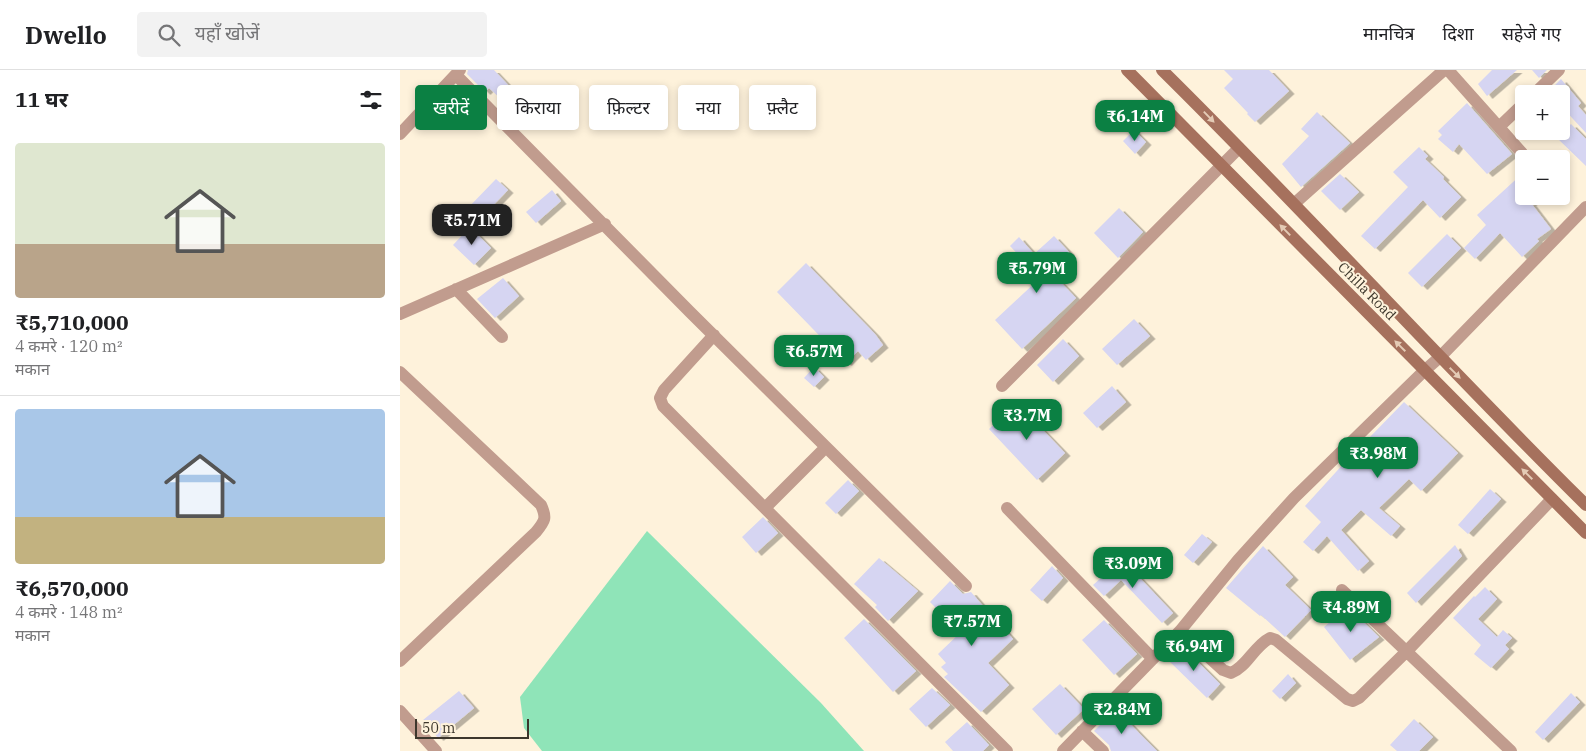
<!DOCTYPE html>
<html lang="hi">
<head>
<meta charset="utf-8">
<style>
  body { margin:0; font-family:"IBM Plex Serif","Noto Sans Devanagari",serif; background:#f2f2f2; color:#202124; height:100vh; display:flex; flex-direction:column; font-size:19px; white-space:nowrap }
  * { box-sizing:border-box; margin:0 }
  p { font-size:16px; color:#757577 }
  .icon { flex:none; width:28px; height:28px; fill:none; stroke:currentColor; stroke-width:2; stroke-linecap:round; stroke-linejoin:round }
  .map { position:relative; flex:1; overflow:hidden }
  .details { display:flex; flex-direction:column; background:#fff; width:400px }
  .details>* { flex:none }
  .banner { position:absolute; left:15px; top:15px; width:475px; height:45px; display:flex; gap:10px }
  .tools { position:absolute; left:1115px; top:15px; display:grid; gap:10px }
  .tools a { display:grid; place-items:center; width:55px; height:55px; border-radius:5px; background:#fff; box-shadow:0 2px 8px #0003; font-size:25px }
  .scale { position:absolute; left:15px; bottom:12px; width:114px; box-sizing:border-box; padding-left:5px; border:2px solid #3d372c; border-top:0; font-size:14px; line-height:18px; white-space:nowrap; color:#3d372c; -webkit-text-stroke:4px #fef2db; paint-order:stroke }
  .price { position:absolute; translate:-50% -42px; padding:0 11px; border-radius:10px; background:#0b8043; color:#fff; font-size:16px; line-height:32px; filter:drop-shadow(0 1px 2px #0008) }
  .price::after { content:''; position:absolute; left:50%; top:30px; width:15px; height:11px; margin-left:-8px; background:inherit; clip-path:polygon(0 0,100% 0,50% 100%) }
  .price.on { background:#222; color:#fff }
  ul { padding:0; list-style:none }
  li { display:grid; align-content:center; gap:10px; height:265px; padding:0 15px }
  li+li { border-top:1px solid #e0e0e0 }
  li span { display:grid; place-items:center; height:155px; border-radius:5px; color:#555 }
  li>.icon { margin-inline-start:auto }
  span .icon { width:90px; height:90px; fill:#fffc; stroke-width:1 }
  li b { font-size:21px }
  h2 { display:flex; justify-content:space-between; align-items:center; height:60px; padding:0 15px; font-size:21px }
  .chip { padding:0 18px; border-radius:5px; background:#fff; box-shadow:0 2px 8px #0003; font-size:18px; line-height:45px }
  .chip.on { background:#0b8043; color:#fff }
  header { display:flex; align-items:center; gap:30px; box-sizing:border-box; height:70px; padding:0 25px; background:#fff; border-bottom:1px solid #e0e0e0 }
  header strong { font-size:24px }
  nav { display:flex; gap:28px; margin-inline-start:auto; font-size:18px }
  .search { width:350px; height:45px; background:#f2f2f2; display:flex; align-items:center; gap:12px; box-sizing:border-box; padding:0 18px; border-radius:5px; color:#757577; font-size:19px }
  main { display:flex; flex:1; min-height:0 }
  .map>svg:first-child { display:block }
  .green { fill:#8fe4b8 }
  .building { fill:#d6d5f2; filter:url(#shadow) }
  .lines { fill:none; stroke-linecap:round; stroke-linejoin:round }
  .street { stroke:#c19c8e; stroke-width:12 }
  .secondary { stroke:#a6715d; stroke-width:12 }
  .oneway { fill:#e4cbb5 }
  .labels { text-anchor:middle; stroke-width:4; stroke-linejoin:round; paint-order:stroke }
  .street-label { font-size:14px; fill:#3d372c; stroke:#fef2db }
</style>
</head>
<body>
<header>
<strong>Dwello</strong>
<div class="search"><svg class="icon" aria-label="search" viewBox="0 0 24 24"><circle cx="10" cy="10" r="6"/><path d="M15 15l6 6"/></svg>यहाँ खोजें</div>
<nav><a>मानचित्र</a><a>दिशा</a><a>सहेजे गए</a></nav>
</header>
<main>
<section class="details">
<h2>11 घर<svg class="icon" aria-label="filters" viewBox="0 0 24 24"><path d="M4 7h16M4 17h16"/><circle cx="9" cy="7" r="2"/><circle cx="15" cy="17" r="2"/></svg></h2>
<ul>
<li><span style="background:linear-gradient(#dfe7d0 65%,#b9a48a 0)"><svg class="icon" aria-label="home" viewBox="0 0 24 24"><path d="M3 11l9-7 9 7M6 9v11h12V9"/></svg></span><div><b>₹5,710,000</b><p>4 कमरे · 120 m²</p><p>मकान</p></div></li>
<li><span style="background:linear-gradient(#a9c7e8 70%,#c2b280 0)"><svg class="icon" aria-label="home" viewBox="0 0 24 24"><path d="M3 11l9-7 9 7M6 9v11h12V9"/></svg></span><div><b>₹6,570,000</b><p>4 कमरे · 148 m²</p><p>मकान</p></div></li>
</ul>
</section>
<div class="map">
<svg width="1186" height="681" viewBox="0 0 1186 681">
  <defs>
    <filter id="shadow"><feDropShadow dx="5.5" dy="3" stdDeviation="0" flood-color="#0004"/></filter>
  </defs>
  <rect width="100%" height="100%" fill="#fef2db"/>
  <!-- green -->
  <path class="green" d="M247,461L421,633L464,681H142L124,658L120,627Z"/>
  <!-- building -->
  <path class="building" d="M68,0H94L112,19L102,30L89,18L85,22L67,4Z
    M824,0H869L889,21L855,52L847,44L848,43L824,18L833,9Z
    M1092,0H1117L1087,26L1078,14Z
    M1132,0H1147L1139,8Z
    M1161,9L1181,33L1178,36L1186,45V63L1161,36V24H1149L1148,22Z
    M1067,33L1112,84L1087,104L1059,74L1053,82L1038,69L1042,65L1038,61Z
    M917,42L950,73L901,117L882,94L909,66L901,59Z
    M1171,54L1186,69V96L1157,68Z
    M734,60L746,72L735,84L723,71Z
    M1019,77L1028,86L1025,89L1044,107L1043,109L1061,127L1040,148L1023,130L975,179L961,166L1008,117L993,102Z
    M1124,102V126H1137L1131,133L1151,159L1137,169L1139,171L1122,187L1100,163L1075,189L1064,178L1086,155L1077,145Z
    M940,104L959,122L940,140L921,121Z
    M96,109L108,120L77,152L65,141Z
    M152,120L161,131L136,153L126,142Z
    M719,138L743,162L718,188L694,163Z
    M70,157L91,178L74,195L53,175Z
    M1047,164L1061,178L1022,217L1008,203Z
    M654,166L669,182L649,200L676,228L622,279L595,250L640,208L610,176L619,167L634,184Z
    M406,193L475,264L483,275L466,290L458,281L446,293L377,222Z
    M103,208L119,226L95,248L77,229Z
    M734,249L750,266L717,295L702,279Z
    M663,269L679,286L653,312L637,295Z
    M414,297L424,307L414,317L404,308Z
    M712,316L726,332L697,358L683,343Z
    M1004,332L1058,383L1021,421L1009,409L979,438L1000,456L991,466L961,440L941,460L969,491L958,501L927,466L913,481L903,472L921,452L905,436L966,369L967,370Z
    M617,333L665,383L637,410L589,359Z
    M448,410L459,421L436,444L425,433Z
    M1090,419L1101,429L1068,464L1058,455Z
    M363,447L378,463L356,483L342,467Z
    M802,464L812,472L793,493L784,485Z
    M1055,475L1062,486L1016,533L1007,523Z
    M863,476L893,507L885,515L911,540L885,567L861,545L860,546L826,518Z
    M479,488L518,521L488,551L475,537L477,535L454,514Z
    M722,489L773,543L762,553L721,510L704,526L693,515Z
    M652,496L663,508L642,531L630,520Z
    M550,511L563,524L571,522L584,537L581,539L599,559L602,557L613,569L588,593L609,615L581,642L544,607L548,604L541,597L546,593L538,584L561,562L545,543L543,545L530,532Z
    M1085,517L1097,529L1078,549L1097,567L1103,560L1112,568L1105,575L1109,579L1091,598L1074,584L1081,575L1053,548L1074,526L1075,527Z
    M948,537L979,567L950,590L924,557Z
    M464,549L516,601L493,622L444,568Z
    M704,550L737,584L714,605L682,570Z
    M782,576L820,614L807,628L768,590Z
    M888,604L896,613L880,629L872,621Z
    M660,614L684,639L656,665L632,639Z
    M532,618L550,635L526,657L509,639Z
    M59,621L74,638L38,668L23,650Z
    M1171,623L1180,632L1143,670L1135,662Z
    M716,639L741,665L757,681H711L709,675L694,661Z
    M1014,649L1033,667L1019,681H997L990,675Z
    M567,652L589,675L583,681H553L545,672Z"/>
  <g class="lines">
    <!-- street -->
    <path class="street" d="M1048,0L1122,83
      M56,5L290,242L566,516
      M1134,24L1159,0
      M1099,57L1124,33
      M0,64L60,0
      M895,133L1044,0
      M56,219L102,267
      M0,244L205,154
      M314,265L264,320L260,328L263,336L607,681
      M0,302L141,435C147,448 145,451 136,462L0,591
      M602,316L839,78
      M365,438L426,377
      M607,438L753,589
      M942,520L1111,681
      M780,561L823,600L831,603C847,597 854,576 870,568L876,570L947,629L953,631L959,628L1006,582L1152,429
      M0,641L36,681
      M682,661L703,681
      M663,681L780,561L838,490L894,428L1024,301L1040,287L1186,137"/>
    <!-- secondary -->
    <path class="secondary" d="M727,0L1186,463
      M762,0C906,142 1042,293 1186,435"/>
  </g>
  <!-- one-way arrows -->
  <defs><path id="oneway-solid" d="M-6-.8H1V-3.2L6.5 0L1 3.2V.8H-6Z" transform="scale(1.25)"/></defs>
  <g class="oneway">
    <use href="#oneway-solid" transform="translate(809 47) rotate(46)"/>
    <use href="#oneway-solid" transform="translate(885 160) rotate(-134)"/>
    <use href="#oneway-solid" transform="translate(1000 276) rotate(-135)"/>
    <use href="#oneway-solid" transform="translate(1055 303) rotate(45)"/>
    <use href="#oneway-solid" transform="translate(1127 404) rotate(-135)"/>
  </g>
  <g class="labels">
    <!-- street labels -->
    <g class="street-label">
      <text transform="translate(967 221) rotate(45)" y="5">Chilla Road</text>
    </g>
  </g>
</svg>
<div class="tools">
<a>+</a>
<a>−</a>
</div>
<div class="scale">50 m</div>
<b class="price" style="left:735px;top:72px">₹6.14M</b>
<b class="price on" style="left:72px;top:176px">₹5.71M</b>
<b class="price" style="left:637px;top:224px">₹5.79M</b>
<b class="price" style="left:414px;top:307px">₹6.57M</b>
<b class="price" style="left:627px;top:371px">₹3.7M</b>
<b class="price" style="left:978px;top:409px">₹3.98M</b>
<b class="price" style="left:733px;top:519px">₹3.09M</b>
<b class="price" style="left:951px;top:563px">₹4.89M</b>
<b class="price" style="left:572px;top:577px">₹7.57M</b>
<b class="price" style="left:794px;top:602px">₹6.94M</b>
<b class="price" style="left:722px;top:665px">₹2.84M</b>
<div class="banner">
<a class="chip on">खरीदें</a>
<a class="chip">किराया</a>
<a class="chip">फ़िल्टर</a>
<a class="chip">नया</a>
<a class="chip">फ़्लैट</a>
</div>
</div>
</main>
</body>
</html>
